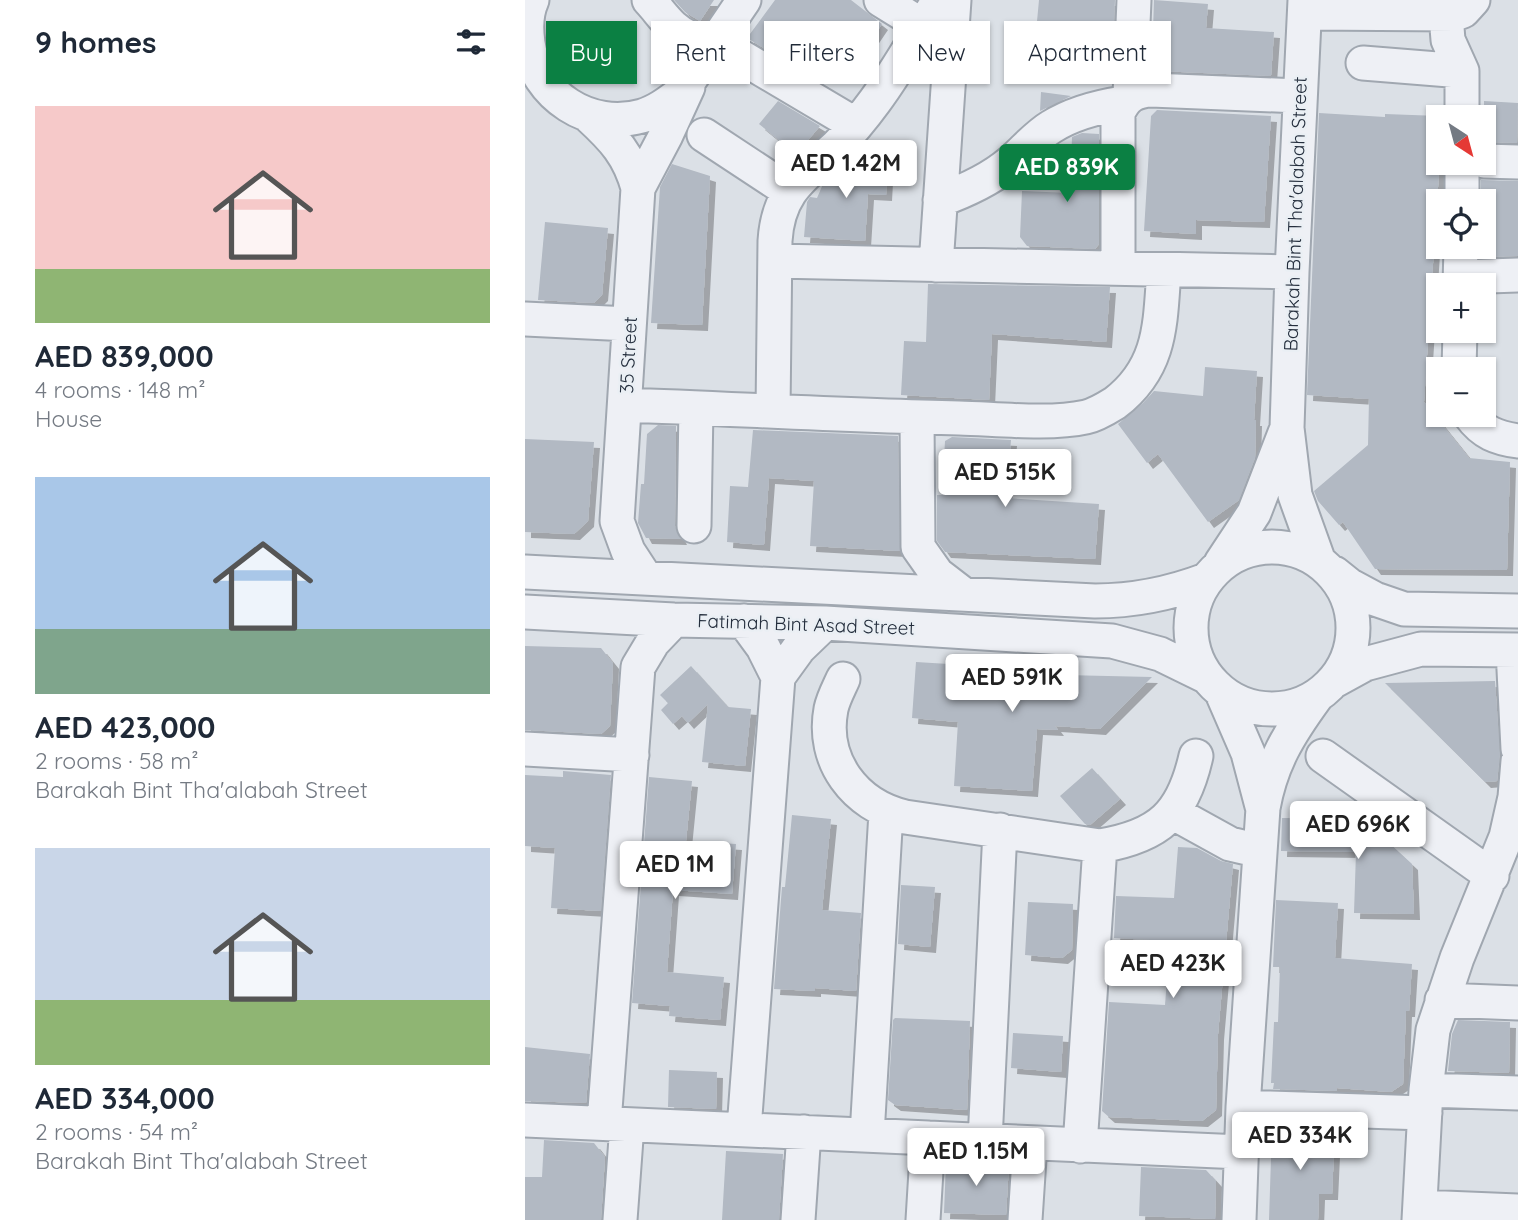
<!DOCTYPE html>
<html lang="en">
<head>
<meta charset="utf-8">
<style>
  body { margin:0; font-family:Quicksand,sans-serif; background:#f2f2f3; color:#1f2937; height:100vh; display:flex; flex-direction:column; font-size:26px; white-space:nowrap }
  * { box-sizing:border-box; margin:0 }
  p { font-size:23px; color:#747a83 }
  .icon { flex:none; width:38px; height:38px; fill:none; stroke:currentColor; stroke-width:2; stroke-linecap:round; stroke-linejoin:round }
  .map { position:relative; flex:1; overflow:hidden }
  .side { display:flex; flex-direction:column; background:#fff; width:525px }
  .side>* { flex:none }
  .top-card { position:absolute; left:21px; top:21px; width:665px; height:63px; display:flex; gap:14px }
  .needle { width:46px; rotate:144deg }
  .tools { position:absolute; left:901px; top:105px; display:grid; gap:14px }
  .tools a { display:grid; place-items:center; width:70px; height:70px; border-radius:0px; background:#fff; box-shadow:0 2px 5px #0004; font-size:35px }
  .price { position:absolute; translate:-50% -60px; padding:0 16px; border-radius:7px; background:#fff; color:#222; font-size:23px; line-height:46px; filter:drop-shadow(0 2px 4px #0008) }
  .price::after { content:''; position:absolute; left:50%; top:42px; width:21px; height:16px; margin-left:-10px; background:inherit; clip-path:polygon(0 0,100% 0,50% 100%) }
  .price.current { background:#0b8043; color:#fff }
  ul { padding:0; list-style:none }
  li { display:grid; align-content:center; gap:14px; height:371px; padding:0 35px }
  li span { display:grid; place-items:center; height:217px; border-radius:0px; color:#555 }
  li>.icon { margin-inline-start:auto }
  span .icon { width:126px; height:126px; fill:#fffc; stroke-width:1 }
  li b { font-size:30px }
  h2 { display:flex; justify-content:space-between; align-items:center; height:84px; padding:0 35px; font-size:30px }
  .pill { padding:0 24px; border-radius:0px; background:#fff; box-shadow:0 2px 5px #0004; font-size:24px; line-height:63px }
  .pill.current { background:#0b8043; color:#fff }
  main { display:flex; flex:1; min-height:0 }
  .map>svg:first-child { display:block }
  .building { fill:#b2b9c3; filter:url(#shadow) }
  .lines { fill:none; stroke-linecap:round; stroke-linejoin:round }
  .minor-casing { stroke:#a0a7b0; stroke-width:37 }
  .minor { stroke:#eef0f5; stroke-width:33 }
  .labels { text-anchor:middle; stroke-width:5; stroke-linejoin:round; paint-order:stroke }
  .street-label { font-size:19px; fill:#242e3d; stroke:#eaeff4 }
</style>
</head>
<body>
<main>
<section class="side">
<h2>9 homes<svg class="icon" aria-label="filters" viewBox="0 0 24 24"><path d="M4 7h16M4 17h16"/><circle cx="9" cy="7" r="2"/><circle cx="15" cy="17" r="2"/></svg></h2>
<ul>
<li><span style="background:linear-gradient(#f6c9c9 75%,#8fb573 0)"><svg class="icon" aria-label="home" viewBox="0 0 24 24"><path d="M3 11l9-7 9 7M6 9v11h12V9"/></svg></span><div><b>AED 839,000</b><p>4 rooms · 148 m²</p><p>House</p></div></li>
<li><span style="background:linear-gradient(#a9c7e8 70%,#7fa58c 0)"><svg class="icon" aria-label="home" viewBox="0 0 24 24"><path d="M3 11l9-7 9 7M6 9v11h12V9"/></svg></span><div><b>AED 423,000</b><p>2 rooms · 58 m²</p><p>Barakah Bint Tha'alabah Street</p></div></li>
<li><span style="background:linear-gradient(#c9d6e8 70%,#8fb573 0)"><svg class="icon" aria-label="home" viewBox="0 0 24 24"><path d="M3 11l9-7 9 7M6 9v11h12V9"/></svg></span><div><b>AED 334,000</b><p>2 rooms · 54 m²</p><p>Barakah Bint Tha'alabah Street</p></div></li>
</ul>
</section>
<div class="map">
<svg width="993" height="1220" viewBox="0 0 993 1220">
  <defs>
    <filter id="shadow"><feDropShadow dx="6" dy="6" stdDeviation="0" flood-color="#0004"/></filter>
  </defs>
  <rect width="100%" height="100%" fill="#dbe0e6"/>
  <!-- building -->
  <path class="building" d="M149,0H189L175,21L160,12Z
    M250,0H326L357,24L327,68L282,37L263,63L222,38Z
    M514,0H590L587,68L547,66V69L517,68L518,64H508Z
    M629,0L683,4L681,28L749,32L746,76L633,71L627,61Z
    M516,92L546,96L515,111Z
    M253,101L295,126L271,154L234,124Z
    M959,101L993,103L992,143L959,142Z
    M632,110L746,116L739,222L671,220V234L619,231L626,116Z
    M794,113L860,117V114L914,116V172L899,402L944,458L985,462L982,570L850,569L818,522L814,525L793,501L789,491L843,445L844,399L782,395Z
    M557,133L574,134V244L570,249L502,246L495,237L497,191L545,193L547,137Z
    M328,157L363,159L361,195L343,194L340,241L279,237L282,202L285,197L292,198L298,184Z
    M147,164L185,176L177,325L126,323L135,187Z
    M956,180L993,181V256L959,257V201H956Z
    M20,222L83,228L77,295L69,303L13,300Z
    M403,284L585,287L581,342L467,334L464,400L376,395L379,341L401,342Z
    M680,367L732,371L729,420H731L730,458L714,500L683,522L633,454L622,463L593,424L618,403L629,391L678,396Z
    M133,425L151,426L150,526L156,539L121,538L113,523L116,484H119L122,434Z
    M228,430L373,436L375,551L285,546L289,481L244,478L239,545L202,542L205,486L223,487Z
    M427,437L486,440L481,498L574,504L570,559L420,552L412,541V495H417L420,441Z
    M0,439L69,442L63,521L49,534L0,532Z
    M0,646L76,648L88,663L85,726L76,734L0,730Z
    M391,662L539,671V675L627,677L575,729L530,726L533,730L512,729L507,791L429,786L433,722L387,718Z
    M166,666L203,707L226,709L220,766L177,762L183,704L163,723L157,716L148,724L136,710L143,703L135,695Z
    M970,681L975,755L972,781L960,782L860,683Z
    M567,768L595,799L565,825L560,824L535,796Z
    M38,771L86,775L76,911L26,908L30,848L0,846V775L38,777Z
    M124,777L167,781L161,841L211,844L207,894L148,890L142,972L199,977L195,1020L144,1016L145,1006L107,1003Z
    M267,815L306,819L297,910L336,913L331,991L290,988V991L249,989L257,887H260Z
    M757,818L838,819L887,864L889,914L829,913L831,852L756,851Z
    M653,847L672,848L696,861L708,864L693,1034L691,1110L677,1121L584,1117L577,1111L584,1002L640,1005L645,941L589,938L591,896L649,898Z
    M376,885L410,887L405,947L373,944Z
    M751,900L813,903L810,958L887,964L884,1011H881L878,1084L866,1092L812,1088V1091L748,1089L749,1083H746L749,1022H753L755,967H748Z
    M503,902L548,904L547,950L537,958L500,955Z
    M370,1018L445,1021L442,1110L370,1105L363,1100L368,1020Z
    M933,1020L985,1022L984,1073L923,1071L927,1034Z
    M488,1033L538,1036L536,1072L486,1068Z
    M0,1047L65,1054L61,1103L0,1101Z
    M144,1070L192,1072L191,1109L143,1107Z
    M747,1127L810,1129L807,1194H794L793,1220H744Z
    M19,1140L69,1143L80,1157L76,1220H0V1177H17Z
    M201,1151L258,1154L254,1220H197Z
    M421,1162L484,1164L481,1215L419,1213Z
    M616,1167L681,1170L691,1181L690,1219L614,1216Z"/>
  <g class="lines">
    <defs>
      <path id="minor" d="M7,0C1,13 1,29 3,43C11,96 65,131 117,116C131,112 143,103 155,94L219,0
        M124,0C138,15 145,29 165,38
        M356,0L398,26
        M780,0L767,272L762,428L770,495L793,559
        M780,13L930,14L938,11L948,0
        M921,15L923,40L937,71V117
        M191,42L331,125
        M838,63L937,71
        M605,95L609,0
        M64,116C89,139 104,155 113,188L92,521L103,551L120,577
        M179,135L264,191
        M959,161L993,162
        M113,188L141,135L163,87
        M415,200C440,191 465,180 486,162C499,151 511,136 526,127C548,113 572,107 598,103
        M937,201V163
        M250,261L767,272
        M411,265L429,0
        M593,268V113C600,97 609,91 626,90L774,96
        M935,277L993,275
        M935,285L936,247
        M0,319L104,324
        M934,369L935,331
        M101,405C212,409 323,416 434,418C472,419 525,425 561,417C570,415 582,408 590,403C637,367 635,323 639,270
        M248,411L250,241C253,191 278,177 312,146C326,132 339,116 350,101C374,69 393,33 414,0
        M945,415C958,433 972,438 993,441
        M392,418L393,547L412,574L438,594
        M169,526L171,408
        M666 628a81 81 0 1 1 162 0a81 81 0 1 1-162 0Z
        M696,563L729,513L760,433
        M0,572L570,601C610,601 644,594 681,580
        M809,573L824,585L850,599L879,609L993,611
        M0,612L149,620L300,623L587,641L635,654L680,676
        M219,621L238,647L253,677L219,1129
        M988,650L993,749
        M253,677L274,648L300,623
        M318,679C314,688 308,699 306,709C296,761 330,805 380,817L575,846C635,836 658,814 671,756
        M809,681L840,664L896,649L993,650
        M697,693L723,753L737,806
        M0,749L107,755
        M798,756L967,876
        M647,812L705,844L735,851
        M917,1000L993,1003
        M901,1090L993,1093
        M718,1107L900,1113
        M0,1120L716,1152
        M79,1123L113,667L128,642L149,620
        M342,1135L361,812
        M460,1141L475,830
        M555,1146L575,846
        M895,1207L993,1211
        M95,1220L102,1125
        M273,1220L279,1132
        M398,1220L403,1138
        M500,1220L505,1144
        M714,1220L718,1107L738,808C746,763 764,734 791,697
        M894,1220L901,1090L908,1030L932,958L981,837L990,797L993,761"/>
    </defs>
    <!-- minor casing -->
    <use href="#minor" class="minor-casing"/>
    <!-- minor -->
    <use href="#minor" class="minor"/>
  </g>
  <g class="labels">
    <!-- street labels -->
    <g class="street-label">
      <text transform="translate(770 214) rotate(-88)" y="7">Barakah Bint Tha'alabah Street</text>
      <text transform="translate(103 355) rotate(-87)" y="7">35 Street</text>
      <text transform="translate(281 624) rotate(2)" y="7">Fatimah Bint Asad Street</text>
    </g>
  </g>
</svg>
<div class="tools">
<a><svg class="needle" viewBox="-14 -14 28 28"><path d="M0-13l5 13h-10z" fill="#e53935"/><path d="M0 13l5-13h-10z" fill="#747a83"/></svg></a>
<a><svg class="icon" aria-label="locate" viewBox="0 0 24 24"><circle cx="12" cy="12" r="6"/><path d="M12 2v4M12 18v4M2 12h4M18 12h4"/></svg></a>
<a>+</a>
<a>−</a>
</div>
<b class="price" style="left:321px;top:200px">AED 1.42M</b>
<b class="price current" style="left:542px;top:204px">AED 839K</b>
<b class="price" style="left:480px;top:509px">AED 515K</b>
<b class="price" style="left:487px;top:714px">AED 591K</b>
<b class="price" style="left:833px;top:861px">AED 696K</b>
<b class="price" style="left:150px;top:901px">AED 1M</b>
<b class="price" style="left:648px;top:1000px">AED 423K</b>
<b class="price" style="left:775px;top:1172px">AED 334K</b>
<b class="price" style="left:451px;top:1188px">AED 1.15M</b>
<div class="top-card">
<a class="pill current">Buy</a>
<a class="pill">Rent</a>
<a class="pill">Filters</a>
<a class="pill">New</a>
<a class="pill">Apartment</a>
</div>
</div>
</main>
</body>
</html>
